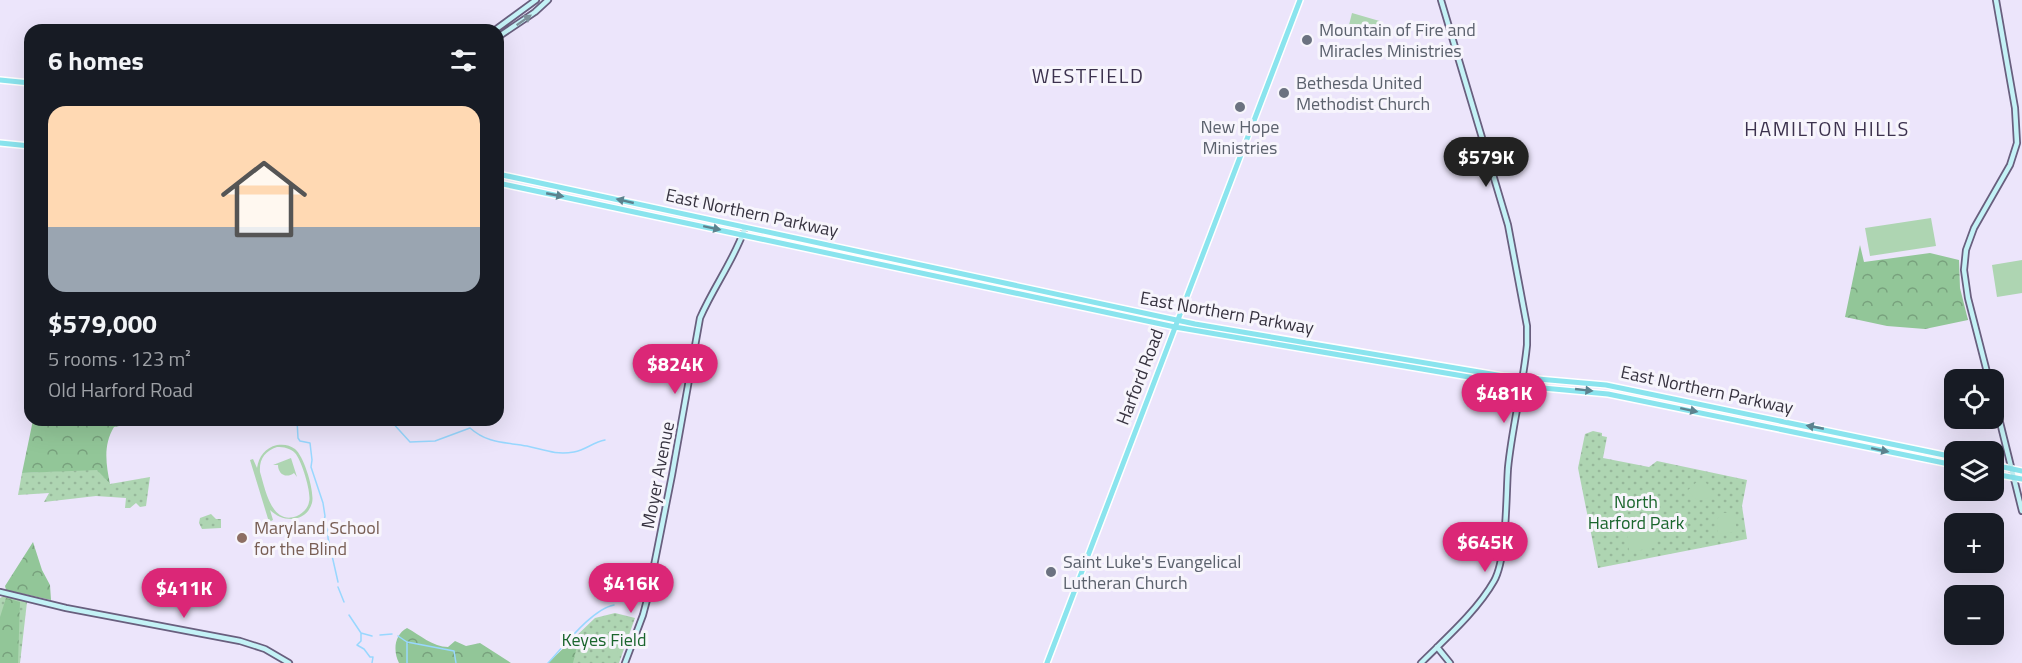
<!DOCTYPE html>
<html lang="en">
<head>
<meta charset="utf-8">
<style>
  body { margin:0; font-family:"Titillium Web",sans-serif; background:#20242c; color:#f1f3f6; height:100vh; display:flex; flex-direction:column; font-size:22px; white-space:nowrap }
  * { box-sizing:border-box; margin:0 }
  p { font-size:20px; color:#9ea1a6 }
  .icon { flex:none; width:33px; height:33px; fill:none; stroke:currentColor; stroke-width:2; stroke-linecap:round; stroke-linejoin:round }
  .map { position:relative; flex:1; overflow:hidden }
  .side { position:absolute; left:24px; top:24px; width:480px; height:402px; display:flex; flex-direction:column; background:#171b24; border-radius:18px; box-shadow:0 6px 24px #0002 }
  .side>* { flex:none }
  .controls { position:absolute; left:1944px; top:369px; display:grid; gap:12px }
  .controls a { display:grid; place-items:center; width:60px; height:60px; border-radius:12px; background:#171b24; box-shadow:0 6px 24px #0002; font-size:30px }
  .price { position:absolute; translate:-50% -51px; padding:0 14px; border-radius:21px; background:#db2777; color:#fff; font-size:20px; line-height:39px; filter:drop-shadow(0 2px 3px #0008) }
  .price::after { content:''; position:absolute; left:50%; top:36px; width:18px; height:14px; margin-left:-9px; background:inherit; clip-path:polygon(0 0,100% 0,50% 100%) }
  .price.current { background:#222; color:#fff }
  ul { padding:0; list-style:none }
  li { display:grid; align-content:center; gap:12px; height:318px; padding:0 24px }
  li span { display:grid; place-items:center; height:186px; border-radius:18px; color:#555 }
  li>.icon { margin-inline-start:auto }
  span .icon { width:108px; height:108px; fill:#fffc; stroke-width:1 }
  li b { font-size:26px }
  h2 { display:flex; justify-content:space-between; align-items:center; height:72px; padding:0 24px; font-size:26px }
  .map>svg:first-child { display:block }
  .grass { fill:url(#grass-dots) }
  .forest { fill:url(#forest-crowns) }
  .garden { fill:#aed5b2; fill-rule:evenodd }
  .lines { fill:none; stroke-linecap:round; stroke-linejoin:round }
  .stream { stroke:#98d7fe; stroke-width:1.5 }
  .secondary-casing { stroke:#695f7e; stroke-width:8 }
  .primary-casing { stroke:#fff; stroke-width:8 }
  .secondary { stroke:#c4f2f6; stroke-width:4.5 }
  .primary { stroke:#8ae4ee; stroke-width:5 }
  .oneway { fill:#7d929a }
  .oneway2 { fill:#5c828e }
  .worship-dot { fill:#6b7280; stroke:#f7f5fc; stroke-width:2 }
  .education-dot { fill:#8d6e63; stroke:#f7f5fc; stroke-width:2 }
  .labels { text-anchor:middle; stroke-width:6; stroke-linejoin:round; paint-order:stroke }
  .worship-label { font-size:18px; fill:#5b616d; stroke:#f7f5fc; text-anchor:start }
  .street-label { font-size:18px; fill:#36323f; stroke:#f7f5fc }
  .park-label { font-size:18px; fill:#1b662e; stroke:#f7f5fc }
  .education-label { font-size:18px; fill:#785e54; stroke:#f7f5fc; text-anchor:start }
  .neighbourhood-label { font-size:20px; letter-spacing:1.5px; fill:#3c324e; stroke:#f7f5fc }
</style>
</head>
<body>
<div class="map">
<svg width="2022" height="663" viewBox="0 0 2022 663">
  <defs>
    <pattern id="grass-dots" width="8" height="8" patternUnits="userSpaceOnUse" patternTransform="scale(1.5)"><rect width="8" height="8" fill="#aed5b2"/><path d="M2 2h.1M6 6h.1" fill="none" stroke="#96b79a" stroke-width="1.8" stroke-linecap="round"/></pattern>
    <pattern id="forest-crowns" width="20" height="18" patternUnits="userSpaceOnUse" patternTransform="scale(1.5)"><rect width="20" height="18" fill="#92c698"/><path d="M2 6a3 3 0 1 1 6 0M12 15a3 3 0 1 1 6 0" fill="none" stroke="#78a17d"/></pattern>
  </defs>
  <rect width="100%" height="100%" fill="#ece5fb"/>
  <!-- grass -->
  <path class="grass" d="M1593,431L1602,433V436L1607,437L1603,458L1649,467L1657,461L1747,480L1742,506L1747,539L1598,568L1578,468L1585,434Z
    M97,469L110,484L150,477L146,506L140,507L136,503L130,508H125L126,498L96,496L44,502L49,493L18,495L22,473Z
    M211,514L216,519H221V528L202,529L199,523L200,518Z
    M4,596L27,602L20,663H0V598Z
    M615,613L635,618L619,663H548L595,618Z"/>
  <!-- forest -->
  <path class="forest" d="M1860,245L1864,262L1930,253L1959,260L1960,288L1968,320L1925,329L1887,326L1845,317Z
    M33,420H174L173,422L159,426L146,421L114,427C103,445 106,464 110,484L97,470L22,473Z
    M33,542L42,570L50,585L51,600L6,590L5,586Z
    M6,598L20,602L18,663H0V617Z
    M407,628C420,635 433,647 448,647L455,641L466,646L480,643L511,663H399C393,651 394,635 407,628Z
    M580,633L573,663H548Z"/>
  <!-- garden -->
  <path class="garden" d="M1352,13L1383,22L1379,38L1348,29Z
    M1931,218L1936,246L1870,256L1865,228Z
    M2022,260V293L1997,297L1992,265Z
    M277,445C284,444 290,445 295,449C304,456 315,492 312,503C306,523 283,523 270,510L273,520L269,522L250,460L253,459L257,468C259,456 265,448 277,445ZM277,447C284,447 290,448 295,453C301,459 312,493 309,502C308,508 303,513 297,516C271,526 265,488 260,472C259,459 265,451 277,447Z
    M291,458L297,477L294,473C286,479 278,474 278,465H273Z
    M1703,479L1714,493C1704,503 1695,503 1688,490L1699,480Z
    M1723,513H1734C1737,518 1734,525 1738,531L1721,534L1718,533L1717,519Z
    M1639,522C1651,525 1658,533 1656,546L1653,548L1629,552L1627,525Z
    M608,633L619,638L623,637L624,641H621L617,654H610C604,648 603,644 605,636Z"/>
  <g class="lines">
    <!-- stream -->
    <path class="stream" d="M297,420L298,438L300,441L310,443L312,460L311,467L323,503L325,516L324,521L328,532V538L338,582
      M390,420L410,442L435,441L470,428C488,444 505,442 527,446C545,450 555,455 574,452C586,450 593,442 605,440
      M338,587L344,602
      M349,615L361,633L372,636
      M361,633V641L357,645L364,649L370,657H373L372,663
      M380,635L392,634
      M398,636L407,642L454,651L456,663
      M407,663V643
      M548,663C564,646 592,609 614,605"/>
    <defs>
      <path id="secondary" d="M495,30L536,0
        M498,37L535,12L548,0
        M1989,380L1968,298L1964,270L1966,250L1974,228L2010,165L2017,143L2015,108L1996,0
        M1994,398L2022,511
        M0,592L66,608L240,641L265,649L289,663
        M1437,647L1450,663
        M625,663L643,615L648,596L672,475L700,318C714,286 734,260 745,228
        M1421,663C1445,639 1477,611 1494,581C1507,558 1506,496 1508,468C1512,427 1523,386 1527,345V326L1508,225L1441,0"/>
      <path id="primary" d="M0,80L30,83
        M0,143L30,146
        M498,174L1195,324L1503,376L1606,385L1954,457
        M498,183L1175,327L1522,386L1608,394L1954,465
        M1994,465L2022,471
        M1994,474L2022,479
        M1047,663L1300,0"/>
    </defs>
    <!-- secondary casing -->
    <use href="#secondary" class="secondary-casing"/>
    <!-- primary casing -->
    <use href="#primary" class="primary-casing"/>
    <!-- secondary -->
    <use href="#secondary" class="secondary"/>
    <!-- primary -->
    <use href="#primary" class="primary"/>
  </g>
  <!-- one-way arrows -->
  <defs><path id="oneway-solid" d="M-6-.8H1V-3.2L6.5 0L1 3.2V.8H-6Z" transform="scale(1.5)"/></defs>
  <use class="oneway" href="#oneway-solid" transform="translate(524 20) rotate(-35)"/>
  <g class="oneway2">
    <use href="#oneway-solid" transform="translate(555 195) rotate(11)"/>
    <use href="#oneway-solid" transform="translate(625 201) rotate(-167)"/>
    <use href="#oneway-solid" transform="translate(712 228) rotate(12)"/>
    <use href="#oneway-solid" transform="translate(1584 390) rotate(6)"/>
    <use href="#oneway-solid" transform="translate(1689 410) rotate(12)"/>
    <use href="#oneway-solid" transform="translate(1815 427) rotate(-169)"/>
    <use href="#oneway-solid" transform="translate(1880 450) rotate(12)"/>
  </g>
  <!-- markers -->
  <g class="worship-dot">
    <circle cx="1307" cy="40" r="6"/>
    <circle cx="1284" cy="93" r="6"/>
    <circle cx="1240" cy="107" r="6"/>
    <circle cx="1051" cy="572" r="6"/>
  </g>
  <circle class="education-dot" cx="242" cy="538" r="6"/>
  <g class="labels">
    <!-- worship labels -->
    <g class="worship-label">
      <text x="1319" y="36">Mountain of Fire and<tspan x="1319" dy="21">Miracles Ministries</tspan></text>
      <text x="1296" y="89">Bethesda United<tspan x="1296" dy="21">Methodist Church</tspan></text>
      <text x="1240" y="133" text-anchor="middle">New Hope<tspan x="1240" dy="21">Ministries</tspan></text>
      <text x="1063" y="568">Saint Luke's Evangelical<tspan x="1063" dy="21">Lutheran Church</tspan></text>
    </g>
    <!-- street labels -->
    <g class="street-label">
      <text transform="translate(752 213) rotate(12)" y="6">East Northern Parkway</text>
      <text transform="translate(1227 313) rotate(10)" y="6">East Northern Parkway</text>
      <text transform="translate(1140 377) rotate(-69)" y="6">Harford Road</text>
      <text transform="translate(1707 390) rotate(12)" y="6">East Northern Parkway</text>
      <text transform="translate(658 475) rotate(-79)" y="6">Moyer Avenue</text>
    </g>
    <!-- park labels -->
    <g class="park-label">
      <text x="1636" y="508">North<tspan x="1636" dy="21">Harford Park</tspan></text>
      <text x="604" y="646">Keyes Field</text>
    </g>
    <!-- education labels -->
    <g class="education-label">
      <text x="254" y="534">Maryland School<tspan x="254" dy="21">for the Blind</tspan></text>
    </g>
    <!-- neighbourhood labels -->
    <g class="neighbourhood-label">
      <text x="1088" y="83">WESTFIELD</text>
      <text x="1827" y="136">HAMILTON HILLS</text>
    </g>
  </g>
</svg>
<div class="controls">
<a><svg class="icon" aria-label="locate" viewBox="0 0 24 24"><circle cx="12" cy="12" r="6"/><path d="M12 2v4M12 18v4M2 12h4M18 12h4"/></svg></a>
<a><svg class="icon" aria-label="layers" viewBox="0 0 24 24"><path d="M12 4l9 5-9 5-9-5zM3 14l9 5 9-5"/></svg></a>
<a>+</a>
<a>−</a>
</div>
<b class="price current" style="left:1486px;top:188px">$579K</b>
<b class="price" style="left:675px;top:395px">$824K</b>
<b class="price" style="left:1504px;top:424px">$481K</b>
<b class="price" style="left:1485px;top:573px">$645K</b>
<b class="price" style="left:631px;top:614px">$416K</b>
<b class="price" style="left:184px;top:619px">$411K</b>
<section class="side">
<h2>6 homes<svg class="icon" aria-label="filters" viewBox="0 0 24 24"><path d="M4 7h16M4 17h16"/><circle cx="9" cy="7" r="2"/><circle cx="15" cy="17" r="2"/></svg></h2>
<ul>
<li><span style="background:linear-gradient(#ffd9b3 65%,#9aa5b1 0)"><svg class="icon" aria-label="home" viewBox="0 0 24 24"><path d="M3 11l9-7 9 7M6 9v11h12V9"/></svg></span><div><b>$579,000</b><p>5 rooms · 123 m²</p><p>Old Harford Road</p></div></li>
</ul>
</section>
</div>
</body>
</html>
